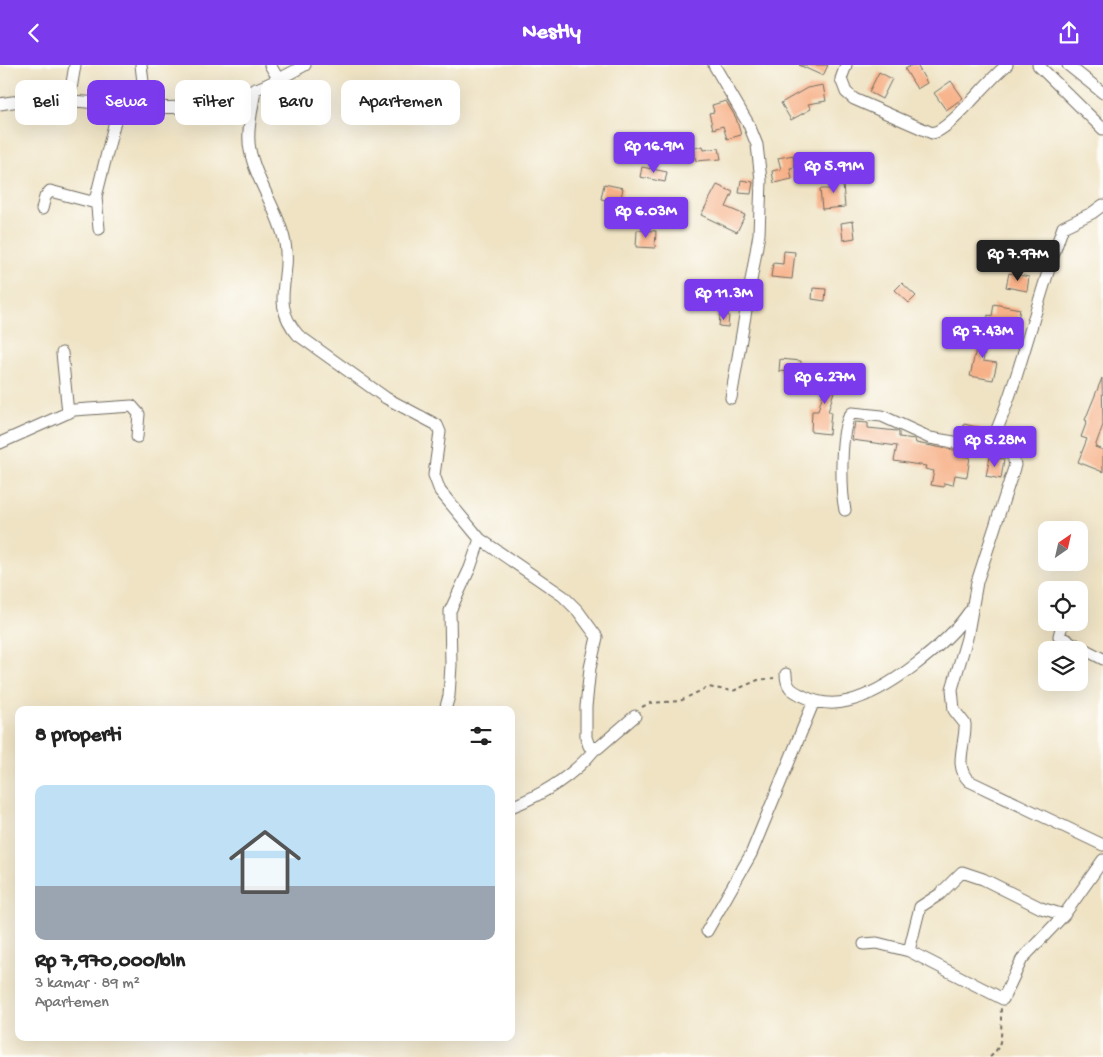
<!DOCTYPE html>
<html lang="id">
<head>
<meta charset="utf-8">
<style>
  body { margin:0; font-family:"Gochi Hand",sans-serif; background:#f6f6f6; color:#222; height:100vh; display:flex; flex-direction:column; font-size:19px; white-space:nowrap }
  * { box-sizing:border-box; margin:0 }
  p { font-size:16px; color:#767676 }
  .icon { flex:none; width:28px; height:28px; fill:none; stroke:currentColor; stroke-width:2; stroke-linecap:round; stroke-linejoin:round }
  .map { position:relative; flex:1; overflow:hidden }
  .drawer { position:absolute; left:15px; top:641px; width:500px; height:335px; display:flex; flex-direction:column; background:#fff; border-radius:10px; box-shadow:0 5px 20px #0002 }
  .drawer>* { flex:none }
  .guide { position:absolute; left:15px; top:15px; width:500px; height:45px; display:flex; gap:10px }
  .needle { width:32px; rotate:34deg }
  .buttons { position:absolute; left:1038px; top:456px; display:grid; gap:10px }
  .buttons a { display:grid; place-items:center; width:50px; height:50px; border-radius:10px; background:#fff; box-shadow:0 5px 20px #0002; font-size:25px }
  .price { position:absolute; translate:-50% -42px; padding:0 11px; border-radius:5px; background:#7c3aed; color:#fff; font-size:16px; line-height:32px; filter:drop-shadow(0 1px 2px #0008) }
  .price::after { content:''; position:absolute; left:50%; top:30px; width:15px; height:11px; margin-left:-8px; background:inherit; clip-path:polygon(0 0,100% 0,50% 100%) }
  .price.selected { background:#222; color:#fff }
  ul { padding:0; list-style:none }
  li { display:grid; align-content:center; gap:10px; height:265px; padding:0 20px }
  li span { display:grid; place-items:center; height:155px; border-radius:10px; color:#555 }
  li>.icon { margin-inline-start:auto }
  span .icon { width:90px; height:90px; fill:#fffc; stroke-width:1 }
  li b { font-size:21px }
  h2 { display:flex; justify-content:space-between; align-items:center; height:60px; padding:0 20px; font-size:21px }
  .chip { padding:0 18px; border-radius:10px; background:#fff; box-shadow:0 5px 20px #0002; font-size:18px; line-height:45px }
  .chip.selected { background:#7c3aed; color:#fff }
  header { display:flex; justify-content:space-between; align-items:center; height:65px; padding:0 20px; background:#7c3aed; color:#fff; font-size:22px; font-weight:700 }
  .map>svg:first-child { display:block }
  .building { fill:#f7b188 }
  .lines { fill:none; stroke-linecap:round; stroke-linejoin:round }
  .minor-casing { stroke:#706b61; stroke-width:13 }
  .path { stroke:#706b61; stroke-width:2; stroke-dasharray:4 4; stroke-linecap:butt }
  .minor { stroke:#fff; stroke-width:11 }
</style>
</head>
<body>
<header><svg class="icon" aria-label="back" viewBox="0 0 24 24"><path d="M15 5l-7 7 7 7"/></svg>Nestly<svg class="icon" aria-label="share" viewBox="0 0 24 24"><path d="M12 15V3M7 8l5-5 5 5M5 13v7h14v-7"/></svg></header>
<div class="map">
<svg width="1103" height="992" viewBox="0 0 1103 992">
  <rect width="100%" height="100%" fill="#fdfcf7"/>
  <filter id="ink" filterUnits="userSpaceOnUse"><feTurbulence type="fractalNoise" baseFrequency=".02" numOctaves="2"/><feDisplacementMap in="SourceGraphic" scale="10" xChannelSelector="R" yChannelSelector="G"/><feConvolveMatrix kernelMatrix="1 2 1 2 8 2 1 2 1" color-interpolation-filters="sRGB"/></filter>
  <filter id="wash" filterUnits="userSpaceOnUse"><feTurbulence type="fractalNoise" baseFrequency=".0096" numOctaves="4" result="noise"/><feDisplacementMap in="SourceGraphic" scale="20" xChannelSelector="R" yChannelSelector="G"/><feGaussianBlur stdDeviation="1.12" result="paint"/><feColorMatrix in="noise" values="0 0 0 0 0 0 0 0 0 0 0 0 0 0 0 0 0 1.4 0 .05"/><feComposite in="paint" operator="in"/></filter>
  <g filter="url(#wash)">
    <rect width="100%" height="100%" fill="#efe3c4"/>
    <g id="blocks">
      <!-- building -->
      <path class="building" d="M799,0H828L823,11Z
        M912,0H917L927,18L917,24L905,4Z
        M879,7L892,14L882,34L869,27Z
        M951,16L963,33L946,45L934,28Z
        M823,20L826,36L808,39L811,44L791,55L781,38L807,23Z
        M726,36L736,53L741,70L727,74L723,61L713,64L709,48L714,47L712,40Z
        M703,81L704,85L719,83L721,94L696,96L694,83Z
        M793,90L795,102L790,103L792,114L774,118L772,106L781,104L778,93Z
        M642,102L667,107L665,117L640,112Z
        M833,109H842L845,142L822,144L820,124H834Z
        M741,115L753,117L751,129L739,128Z
        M604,119L623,123L620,138L601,134Z
        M717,120L733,127L726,142L745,150L737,167L701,150Z
        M853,156L855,173L843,175L841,158Z
        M637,165L656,166L655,183L636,182Z
        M784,186L795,187L792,214L771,212L773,198L783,199Z
        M1009,208L1029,212L1027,226L1006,222Z
        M902,218L916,231L909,238L895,225Z
        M813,223L826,224L825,236L812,234Z
        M994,239L1020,244L1016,266L986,261L988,250L992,251Z
        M720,250H729L728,262L719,261Z
        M981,262L989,264L983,296L997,298L993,315L970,311Z
        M780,294L801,296L800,308L779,306Z
        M830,303L840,306L828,347H831L829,369L811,367L812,346H818Z
        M1102,313L1103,360L1095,382L1103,385V407L1078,397L1087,374L1081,372L1087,356L1085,355Z
        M855,357L868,358V363L897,366L899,367V372L915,374L916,378L964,387L963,391L970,392L967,412L955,410L953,420L944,418V422L931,420L934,406L925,404L926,401L894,396L897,381L852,375Z
        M964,359L981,363L980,371L962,370Z
        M990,392L1004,394L1001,414L986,411Z"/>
    </g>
  </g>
  <g filter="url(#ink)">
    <use href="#blocks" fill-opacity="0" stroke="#706b61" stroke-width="1"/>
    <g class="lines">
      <defs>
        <path id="minor" d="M141,0L146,42
          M270,0L279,15
          M714,0L749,60L757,80L761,115L759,169L731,333
          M846,0L841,14L846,27L854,34L932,68C950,66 988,14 1007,0
          M1038,0L1103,64
          M1068,0L1103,28
          M255,24C253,43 246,66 250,85C256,117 279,146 285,178C292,214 269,237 298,270L386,333L437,360L440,367L434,410L440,426L480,474L563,531L578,546L597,572L590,603L586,642V672L589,681L598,683L635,651
          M69,36L75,0
          M0,39C61,27 122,46 183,42C225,39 269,21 305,0
          M96,132L99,164
          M1103,140L1092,148L1063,162C1045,212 1032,262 1016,312C1008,334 1002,356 991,377L1013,391L1015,400L977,517L967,573L952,624L954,645L965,659C966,679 953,701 969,716L1103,780
          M42,144L45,132L50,126L92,137L96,132L119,40
          M62,288L68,348
          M0,378L74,345L132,341L139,349L137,372
          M845,445C841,427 839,359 852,348L882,351L930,373L972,380L991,377
          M1062,560L1059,571L1103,594
          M786,609C786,622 792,626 803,631C817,638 833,640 848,636C887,627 947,579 969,547
          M445,645L449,631L451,600L450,546L470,503L480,474
          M511,742C544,729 573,711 595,684
          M707,866L751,789L814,636
          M864,879L877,878L909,886L920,842L940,829L962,807L983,814L1041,843L1064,850
          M909,886L1003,934L1022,894L1064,850L1103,795"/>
      </defs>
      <!-- minor casing -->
      <use href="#minor" class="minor-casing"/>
      <!-- path -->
      <path class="path" d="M642,642L650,638L680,636L708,622L733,626L758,615L774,613
        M990,992C1006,979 1000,962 1001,943"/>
      <!-- minor -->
      <use href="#minor" class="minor"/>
    </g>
  </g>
</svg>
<div class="buttons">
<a><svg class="needle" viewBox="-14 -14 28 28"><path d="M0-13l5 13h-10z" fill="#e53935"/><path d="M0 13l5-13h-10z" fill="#767676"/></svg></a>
<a><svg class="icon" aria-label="locate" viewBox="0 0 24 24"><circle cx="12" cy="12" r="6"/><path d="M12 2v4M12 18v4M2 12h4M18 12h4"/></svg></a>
<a><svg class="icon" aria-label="layers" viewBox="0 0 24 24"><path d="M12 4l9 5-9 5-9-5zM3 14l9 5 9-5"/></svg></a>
</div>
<b class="price" style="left:654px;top:109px">Rp 16.9M</b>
<b class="price" style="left:834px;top:129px">Rp 5.91M</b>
<b class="price" style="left:646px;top:174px">Rp 6.03M</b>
<b class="price selected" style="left:1018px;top:217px">Rp 7.97M</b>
<b class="price" style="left:724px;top:256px">Rp 11.3M</b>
<b class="price" style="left:983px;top:294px">Rp 7.43M</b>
<b class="price" style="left:825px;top:340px">Rp 6.27M</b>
<b class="price" style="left:995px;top:403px">Rp 5.28M</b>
<div class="guide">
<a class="chip">Beli</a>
<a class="chip selected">Sewa</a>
<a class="chip">Filter</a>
<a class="chip">Baru</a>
<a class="chip">Apartemen</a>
</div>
<section class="drawer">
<h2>8 properti<svg class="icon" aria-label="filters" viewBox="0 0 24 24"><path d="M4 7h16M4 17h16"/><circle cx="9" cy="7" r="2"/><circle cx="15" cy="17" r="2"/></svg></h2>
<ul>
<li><span style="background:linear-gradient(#bfe0f5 65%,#9aa5b1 0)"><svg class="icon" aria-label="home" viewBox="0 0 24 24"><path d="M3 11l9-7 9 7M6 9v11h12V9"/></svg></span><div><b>Rp 7,970,000/bln</b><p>3 kamar · 89 m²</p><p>Apartemen</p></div></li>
</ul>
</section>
</div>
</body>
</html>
